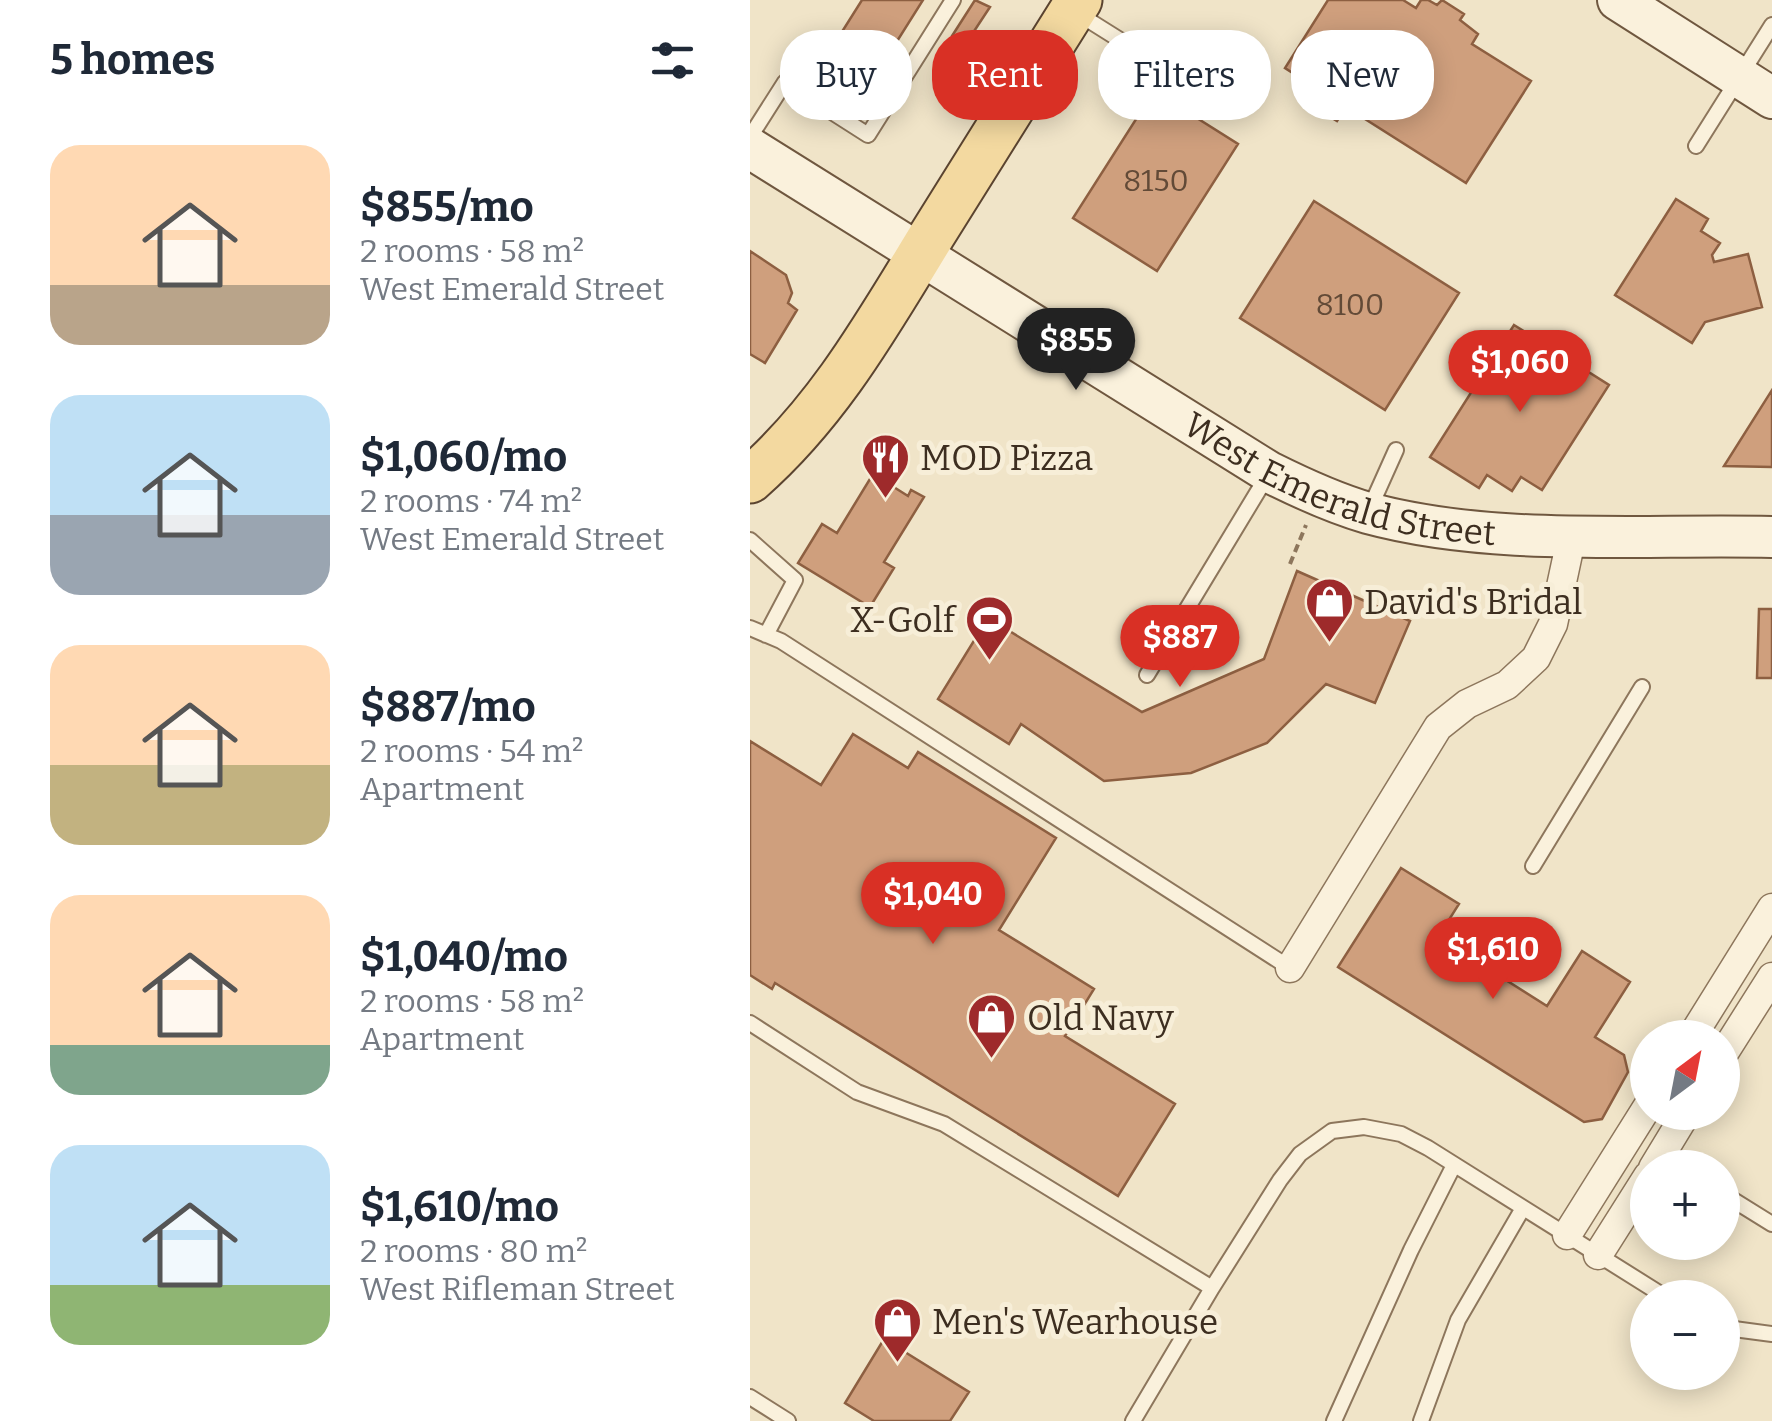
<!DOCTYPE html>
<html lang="en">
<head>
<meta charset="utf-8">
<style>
  body { margin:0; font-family:Bitter,serif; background:#f6f6f7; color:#1f2937; height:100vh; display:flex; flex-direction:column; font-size:38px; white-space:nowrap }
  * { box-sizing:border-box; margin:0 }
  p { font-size:32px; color:#747a83 }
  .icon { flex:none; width:55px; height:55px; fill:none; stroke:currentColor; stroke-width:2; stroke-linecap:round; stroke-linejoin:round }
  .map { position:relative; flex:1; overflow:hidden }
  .sheet { display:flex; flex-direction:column; background:#fff; width:750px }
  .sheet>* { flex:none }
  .banner { position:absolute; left:30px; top:30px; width:840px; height:90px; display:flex; gap:20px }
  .needle { width:65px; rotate:32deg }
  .buttons { position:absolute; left:880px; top:1020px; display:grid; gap:20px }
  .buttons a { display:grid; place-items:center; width:110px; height:110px; border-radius:50%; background:#fff; box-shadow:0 5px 25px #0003; font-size:50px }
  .price { position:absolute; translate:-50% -85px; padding:0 22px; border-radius:35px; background:#d93025; color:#fff; font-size:32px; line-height:65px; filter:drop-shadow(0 2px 5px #0008) }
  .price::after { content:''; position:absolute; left:50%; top:60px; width:30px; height:22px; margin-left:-15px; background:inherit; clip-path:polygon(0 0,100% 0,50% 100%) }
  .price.on { background:#222; color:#fff }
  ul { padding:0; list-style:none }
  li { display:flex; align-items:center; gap:30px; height:250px; padding:0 50px }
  li span { display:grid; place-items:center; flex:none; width:280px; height:200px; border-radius:30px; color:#555 }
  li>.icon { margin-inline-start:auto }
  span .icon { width:120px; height:120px; fill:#fffc; stroke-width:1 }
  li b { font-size:42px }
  h2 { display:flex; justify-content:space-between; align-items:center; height:120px; padding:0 50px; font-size:42px }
  .tag { padding:0 35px; border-radius:40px; background:#fff; box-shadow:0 5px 25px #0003; font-size:35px; line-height:90px }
  .tag.on { background:#d93025; color:#fff }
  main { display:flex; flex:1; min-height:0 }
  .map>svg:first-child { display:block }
  .building { fill:#cf9f7d; stroke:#8d5f41; stroke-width:2.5 }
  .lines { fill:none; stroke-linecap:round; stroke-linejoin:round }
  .lane-casing { stroke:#8d765c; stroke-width:18 }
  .street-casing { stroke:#8d765c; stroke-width:31 }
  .secondary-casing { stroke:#6f573f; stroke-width:44 }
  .primary-casing { stroke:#5b4430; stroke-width:49 }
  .path { stroke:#8d765c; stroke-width:4; stroke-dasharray:8 5; stroke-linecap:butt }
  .lane { stroke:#faf1dc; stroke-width:14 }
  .street { stroke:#faf1dc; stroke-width:28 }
  .secondary { stroke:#faf1dc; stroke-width:40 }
  .primary { stroke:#f3d9a0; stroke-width:45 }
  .labels { text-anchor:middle; stroke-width:10; stroke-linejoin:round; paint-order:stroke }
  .number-label { font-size:30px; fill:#624a37 }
  .poi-label { font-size:35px; fill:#3d2e20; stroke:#f7eed8; text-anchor:start }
  .street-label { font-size:35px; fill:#3d2e20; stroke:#f7eed8 }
</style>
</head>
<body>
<main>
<section class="sheet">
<h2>5 homes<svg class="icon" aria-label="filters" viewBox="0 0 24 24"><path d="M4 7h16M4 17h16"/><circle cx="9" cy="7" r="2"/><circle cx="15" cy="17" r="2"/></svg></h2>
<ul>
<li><span style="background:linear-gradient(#ffd9b3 70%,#b9a48a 0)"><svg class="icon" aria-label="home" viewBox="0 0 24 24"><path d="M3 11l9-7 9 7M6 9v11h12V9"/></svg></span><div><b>$855/mo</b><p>2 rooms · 58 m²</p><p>West Emerald Street</p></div></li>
<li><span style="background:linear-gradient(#bfe0f5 60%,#9aa5b1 0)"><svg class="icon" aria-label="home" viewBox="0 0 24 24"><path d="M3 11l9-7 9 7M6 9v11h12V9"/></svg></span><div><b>$1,060/mo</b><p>2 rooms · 74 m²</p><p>West Emerald Street</p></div></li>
<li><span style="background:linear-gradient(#ffd9b3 60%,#c2b280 0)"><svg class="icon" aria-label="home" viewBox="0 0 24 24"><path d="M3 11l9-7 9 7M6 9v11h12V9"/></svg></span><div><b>$887/mo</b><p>2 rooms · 54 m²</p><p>Apartment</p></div></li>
<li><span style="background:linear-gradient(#ffd9b3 75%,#7fa58c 0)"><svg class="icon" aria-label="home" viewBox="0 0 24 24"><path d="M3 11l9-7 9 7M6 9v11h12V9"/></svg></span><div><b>$1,040/mo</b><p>2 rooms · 58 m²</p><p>Apartment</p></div></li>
<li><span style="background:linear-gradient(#bfe0f5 70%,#8fb573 0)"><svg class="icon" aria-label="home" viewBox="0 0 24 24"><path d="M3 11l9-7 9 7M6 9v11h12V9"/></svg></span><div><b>$1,610/mo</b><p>2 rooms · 80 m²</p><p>West Rifleman Street</p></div></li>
</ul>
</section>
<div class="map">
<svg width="1022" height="1421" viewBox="0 0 1022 1421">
  <rect width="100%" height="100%" fill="#f0e4c8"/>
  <!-- building -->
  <path class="building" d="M112,0H173L98,119L54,92Z
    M225,0L240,7L215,45L202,36Z
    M578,0H653L666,8L671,0H678L687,5L692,0L714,14L710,20L728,34L722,44L781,81L716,183L596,107L587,121L564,107L574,93L535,68Z
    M404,91L488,144L407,271L323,218Z
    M926,199L958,219L951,231L970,243L962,255L964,262L998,254L1012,307L955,322L942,343L865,295Z
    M564,201L709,293L635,410L490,318Z
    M0,251L36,275L42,293L38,303L47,310L15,363L0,354Z
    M764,325L859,385L792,490L771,477L762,491L737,475L729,488L680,457Z
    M1022,390V467L974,466Z
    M123,474L158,496L161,490L174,497L134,562L144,568L120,607L48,563L72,524L87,533Z
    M547,571L660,621L625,703L576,684L517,743L441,773L354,781L271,724L259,744L188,699L238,618L392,712L514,659Z
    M1009,609H1022V678H1007Z
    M103,734L158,768L168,752L306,838L249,930L344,989L315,1036L425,1104L368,1196L25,983L22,989L0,975V741L71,785Z
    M651,868L709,904L688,937L797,1006L832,951L880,982L845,1037L874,1055L878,1072L852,1119L834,1122L588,967Z
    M134,1339L219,1392L200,1421H124L95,1403Z"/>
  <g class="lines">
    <defs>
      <path id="lane" d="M327,13L378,45
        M0,137L35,82L118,135L203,0
        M946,146L1022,25
        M620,508L646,450
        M0,540L45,580L16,635
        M0,628L31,641L540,968
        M397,675L519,473
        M783,866L892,687
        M0,1023L107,1092L194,1124L462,1288
        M972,1193L1022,1224
        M972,1325L984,1329L1022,1334
        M0,1397L38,1421
        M383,1421L462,1288L530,1180L550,1154L582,1131L614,1127L651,1134L678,1148L917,1298
        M584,1421L661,1250L704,1165
        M671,1421L708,1320L773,1208"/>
      <path id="street" d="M540,968L688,727L717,704L757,685L786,658L803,624L822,535
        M941,1038L1022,908
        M972,1056L1022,977
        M903,1168L937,1112
        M817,1235L898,1106
        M848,1255L898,1176"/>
      <g id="secondary">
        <path d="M868,0L1022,98"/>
        <path id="s1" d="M0,148L519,472C551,488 583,503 618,513C743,547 892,534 1022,537"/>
      </g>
      <path id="primary" d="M0,480C79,411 128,323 182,235C231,156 280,78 329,0"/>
    </defs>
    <!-- lane casing -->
    <use href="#lane" class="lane-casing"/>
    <!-- street casing -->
    <use href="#street" class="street-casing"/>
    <!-- secondary casing -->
    <use href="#secondary" class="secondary-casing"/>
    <!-- primary casing -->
    <use href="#primary" class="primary-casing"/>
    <!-- path -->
    <path class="path" d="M540,564L556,525"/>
    <!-- lane -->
    <use href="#lane" class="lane"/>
    <!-- street -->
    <use href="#street" class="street"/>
    <!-- secondary -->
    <use href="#secondary" class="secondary"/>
    <!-- primary -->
    <use href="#primary" class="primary"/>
  </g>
  <!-- icons -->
  <defs>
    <symbol id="restaurant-pin" viewBox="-11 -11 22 30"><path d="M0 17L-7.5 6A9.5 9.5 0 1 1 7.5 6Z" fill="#9e2a2b" stroke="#f7eed8"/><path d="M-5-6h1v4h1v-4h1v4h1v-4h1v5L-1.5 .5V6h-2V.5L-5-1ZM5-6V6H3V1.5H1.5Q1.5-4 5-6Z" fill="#fff"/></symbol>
    <symbol id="shop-pin" viewBox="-11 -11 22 30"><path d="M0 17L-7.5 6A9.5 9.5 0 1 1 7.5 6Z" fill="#9e2a2b" stroke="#f7eed8"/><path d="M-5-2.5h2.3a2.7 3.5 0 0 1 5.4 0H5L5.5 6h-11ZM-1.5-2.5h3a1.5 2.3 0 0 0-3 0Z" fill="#fff"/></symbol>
    <symbol id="stadium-pin" viewBox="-11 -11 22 30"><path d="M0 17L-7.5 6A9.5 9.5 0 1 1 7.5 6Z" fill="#9e2a2b" stroke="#f7eed8"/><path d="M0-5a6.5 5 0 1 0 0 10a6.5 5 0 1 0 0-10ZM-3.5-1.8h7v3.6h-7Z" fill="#fff"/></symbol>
  </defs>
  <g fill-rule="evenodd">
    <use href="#restaurant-pin" x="108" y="430" width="55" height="75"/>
    <use href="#shop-pin" x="552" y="574" width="55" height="75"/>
    <use href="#stadium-pin" x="212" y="592" width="55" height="75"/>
    <use href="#shop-pin" x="214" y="990" width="55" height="75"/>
    <use href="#shop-pin" x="120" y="1294" width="55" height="75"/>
  </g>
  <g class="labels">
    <!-- number labels -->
    <g class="number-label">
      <text x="406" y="191">8150</text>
      <text x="600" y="315">8100</text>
    </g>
    <!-- poi labels -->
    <g class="poi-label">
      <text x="170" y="470">MOD Pizza</text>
      <text x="614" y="614">David's Bridal</text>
      <text x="205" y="632" text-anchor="end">X-Golf</text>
      <text x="277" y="1030">Old Navy</text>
      <text x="182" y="1334">Men's Wearhouse</text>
    </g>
    <!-- street labels -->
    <g class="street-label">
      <text dy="12" stroke="none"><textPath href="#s1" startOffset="682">West Emerald Street</textPath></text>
    </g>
  </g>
</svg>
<div class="buttons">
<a><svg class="needle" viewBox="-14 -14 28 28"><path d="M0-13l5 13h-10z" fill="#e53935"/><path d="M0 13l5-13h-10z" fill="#747a83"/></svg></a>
<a>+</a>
<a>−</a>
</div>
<b class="price on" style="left:326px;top:393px">$855</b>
<b class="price" style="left:770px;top:415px">$1,060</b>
<b class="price" style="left:430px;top:690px">$887</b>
<b class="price" style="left:183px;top:947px">$1,040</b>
<b class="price" style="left:743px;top:1002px">$1,610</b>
<div class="banner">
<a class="tag">Buy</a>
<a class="tag on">Rent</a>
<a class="tag">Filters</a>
<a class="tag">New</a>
</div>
</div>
</main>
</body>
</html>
